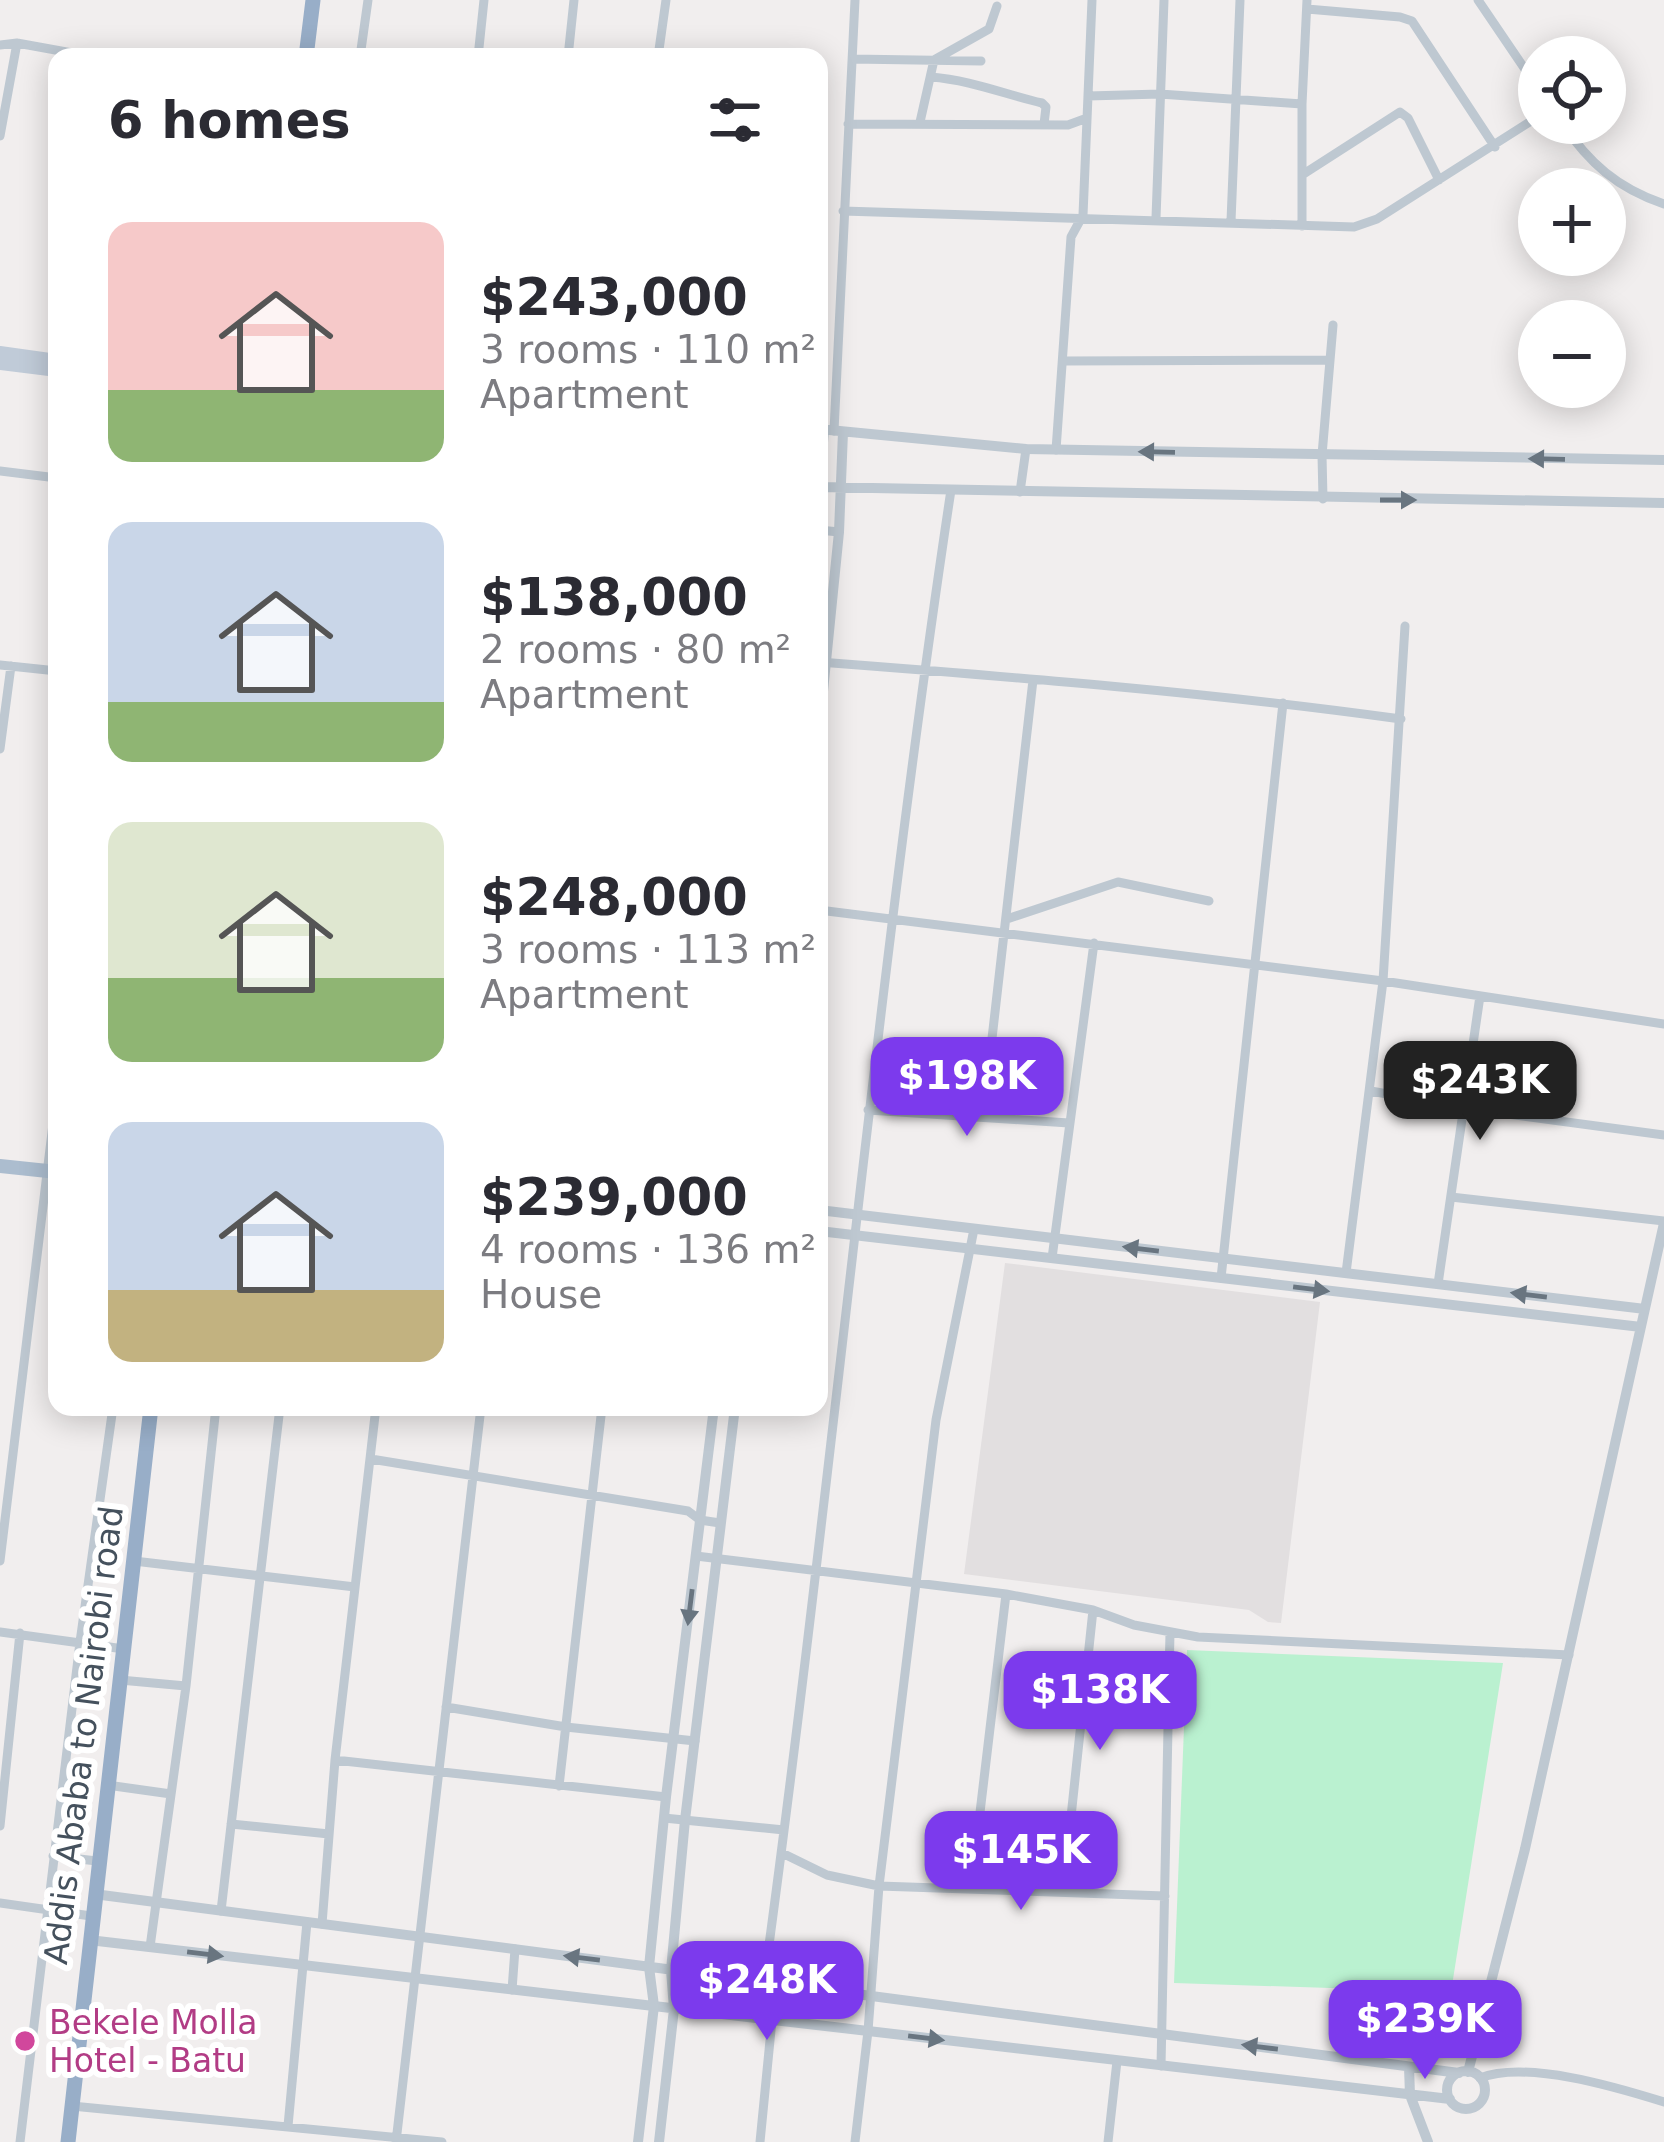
<!DOCTYPE html>
<html lang="en">
<head>
<meta charset="utf-8">
<style>
  body { margin:0; font-family:"DejaVu Sans",sans-serif; background:#f7f7f7; color:#2b2b33; height:100vh; display:flex; flex-direction:column; font-size:45px; white-space:nowrap }
  * { box-sizing:border-box; margin:0 }
  p { font-size:39px; color:#7c7c81 }
  .icon { flex:none; width:66px; height:66px; fill:none; stroke:currentColor; stroke-width:2; stroke-linecap:round; stroke-linejoin:round }
  .map { position:relative; flex:1; overflow:hidden }
  .panel { position:absolute; left:48px; top:48px; width:780px; height:1368px; display:flex; flex-direction:column; background:#fff; border-radius:24px; box-shadow:0 6px 30px #0003 }
  .panel>* { flex:none }
  .controls { position:absolute; left:1518px; top:36px; display:grid; gap:24px }
  .controls a { display:grid; place-items:center; width:108px; height:108px; border-radius:50%; background:#fff; box-shadow:0 6px 30px #0003; font-size:60px }
  .price { position:absolute; translate:-50% -102px; padding:0 27px; border-radius:24px; background:#7c3aed; color:#fff; font-size:39px; line-height:78px; filter:drop-shadow(0 3px 6px #0008) }
  .price::after { content:''; position:absolute; left:50%; top:72px; width:36px; height:27px; margin-left:-18px; background:inherit; clip-path:polygon(0 0,100% 0,50% 100%) }
  .price.current { background:#222; color:#fff }
  ul { padding:0; list-style:none }
  li { display:flex; align-items:center; gap:36px; height:300px; padding:0 60px }
  li span { display:grid; place-items:center; flex:none; width:336px; height:240px; border-radius:24px; color:#555 }
  li>.icon { margin-inline-start:auto }
  span .icon { width:144px; height:144px; fill:#fffc; stroke-width:1 }
  li b { font-size:51px }
  h2 { display:flex; justify-content:space-between; align-items:center; height:144px; padding:0 60px; font-size:51px }
  .map>svg:first-child { display:block }
  .education { fill:#e2dfe0 }
  .green { fill:#baf1d0 }
  .lines { fill:none; stroke-linecap:round; stroke-linejoin:round }
  .minor { stroke:#bec8d1; stroke-width:9 }
  .tertiary { stroke:#bec8d1; stroke-width:10 }
  .secondary { stroke:#c0cbd8; stroke-width:12 }
  .primary { stroke:#acbdcf; stroke-width:14 }
  .trunk { stroke:#98aec8; stroke-width:15 }
  .oneway { fill:#697580 }
  .hotel-dot { fill:#d1479c; stroke:#fff; stroke-width:4.5 }
  .labels { text-anchor:middle; stroke-width:12; stroke-linejoin:round; paint-order:stroke }
  .street-label { font-size:33px; fill:#45515d; stroke:#fff }
  .hotel-label { font-size:33px; fill:#b23c85; stroke:#fff; text-anchor:start }
</style>
</head>
<body>
<div class="map">
<svg width="1664" height="2142" viewBox="0 0 1664 2142">
  <rect width="100%" height="100%" fill="#f1eeee"/>
  <!-- education -->
  <path class="education" d="M1005,1263L1320,1302L1281,1623L1268,1622L1249,1610L964,1574Z"/>
  <!-- green -->
  <path class="green" d="M1187,1650L1503,1663L1451,1992L1174,1983Z"/>
  <g class="lines">
    <!-- minor -->
    <path class="minor" d="M1478,0L1539,90
      M1307,9L1400,17L1412,21L1495,147
      M0,45L17,43L94,57
      M360,57L368,0
      M478,57L484,0
      M568,57L574,0
      M658,57L666,0
      M852,59L981,61
      M931,77C970,80 1004,94 1042,103L1046,107L1044,124
      M1088,96L1160,94L1302,104
      M920,122L934,60L989,29L997,6
      M1562,123C1589,163 1617,188 1664,204
      M848,124L1068,125L1087,118
      M0,136L17,43
      M1302,175L1400,112L1408,118L1439,180
      M843,211L1354,227L1377,219L1539,116
      M1156,218L1164,0
      M1231,221L1240,0
      M1302,226V104L1307,0
      M1064,361L1330,360
      M834,431L855,0
      M1056,450L1071,237L1083,215L1092,0
      M0,471L57,478
      M1020,492L1026,449
      M1323,499L1322,455L1333,325
      M819,530L839,532
      M819,662C1013,677 1208,692 1401,719
      M0,665L57,671
      M0,749L11,666
      M819,910L1383,981L1664,1024
      M1007,919L1118,882L1209,901
      M1371,1091L1462,1108L1664,1135
      M868,1110L1069,1123
      M983,1117L1033,680
      M1451,1197L1664,1221
      M1052,1258L1094,943
      M1346,1273L1383,981L1405,626
      M1221,1278L1283,703
      M1438,1284L1480,996
      M371,1459L688,1511L700,1520L720,1523
      M696,1556L1006,1594L1093,1610L1134,1625L1198,1637L1569,1655
      M0,1561L57,1091
      M134,1561L355,1587
      M0,1632L124,1649
      M120,1680L186,1686
      M446,1707L566,1727L695,1741
      M335,1760L666,1797
      M107,1785L171,1794
      M559,1786L602,1407
      M664,1818L784,1830
      M231,1824L329,1834
      M0,1826L20,1633
      M782,1853L827,1875L879,1886L1165,1896
      M53,1856L97,1861
      M971,1888L1006,1594
      M1063,1892L1093,1610
      M0,1903L91,1916
      M221,1911L280,1407
      M322,1924L335,1760L376,1407
      M150,1947L186,1686L216,1407
      M764,1982C832,1485 876,986 951,490
      M512,1990L515,1949
      M1161,2066L1170,1632
      M1480,2078C1526,2060 1616,2087 1664,2102
      M72,2106L442,2142
      M288,2126L307,1922
      M20,2142L80,1642L113,1407
      M396,2142L481,1407
      M760,2142L772,2020
      M855,2142L868,2031L879,1886L936,1420L974,1229
      M1108,2142L1117,2061"/>
    <!-- tertiary -->
    <path class="tertiary" d="M819,429L1026,449L1664,460
      M819,487L1664,503
      M819,496L824,429
      M819,731L839,532L843,432
      M819,1210L1645,1309
      M819,1231L1641,1327
      M94,1894L1459,2073
      M89,1940L1450,2099
      M1409,2067L1410,2095L1428,2142
      M1447 2090a19 19 0 1 1 38 0a19 19 0 1 1-38 0Z
      M1468,2072L1525,1849L1664,1223
      M638,2142L654,2006L649,1967L666,1797L714,1407
      M659,2142L674,2009L671,1970L685,1820L735,1407"/>
    <!-- secondary -->
    <path class="secondary" d="M0,352L57,360
      M0,364L57,371"/>
    <!-- primary -->
    <path class="primary" d="M0,1166L57,1172"/>
    <!-- trunk -->
    <path class="trunk" d="M306,57L313,0
      M68,2142L151,1407"/>
  </g>
  <!-- one-way arrows -->
  <defs><path id="oneway-solid" d="M-6-.8H1V-3.2L6.5 0L1 3.2V.8H-6Z" transform="scale(3)"/></defs>
  <g class="oneway">
    <use href="#oneway-solid" transform="translate(1157 452) rotate(-179)"/>
    <use href="#oneway-solid" transform="translate(1547 459) rotate(-179)"/>
    <use href="#oneway-solid" transform="translate(1398 500)"/>
    <use href="#oneway-solid" transform="translate(1141 1249) rotate(-173)"/>
    <use href="#oneway-solid" transform="translate(1311 1289) rotate(7)"/>
    <use href="#oneway-solid" transform="translate(1529 1295) rotate(-173)"/>
    <use href="#oneway-solid" transform="translate(690 1607) rotate(97)"/>
    <use href="#oneway-solid" transform="translate(205 1954) rotate(7)"/>
    <use href="#oneway-solid" transform="translate(582 1958) rotate(-173)"/>
    <use href="#oneway-solid" transform="translate(926 2038) rotate(7)"/>
    <use href="#oneway-solid" transform="translate(1260 2047) rotate(-173)"/>
  </g>
  <!-- markers -->
  <circle class="hotel-dot" cx="25" cy="2041" r="12"/>
  <g class="labels">
    <!-- street labels -->
    <g class="street-label">
      <text transform="translate(83 1735) rotate(-83)" y="12">Addis Ababa to Nairobi road</text>
    </g>
    <!-- hotel labels -->
    <g class="hotel-label">
      <text x="49" y="2034">Bekele Molla<tspan x="49" dy="38">Hotel - Batu</tspan></text>
    </g>
  </g>
</svg>
<div class="controls">
<a><svg class="icon" aria-label="locate" viewBox="0 0 24 24"><circle cx="12" cy="12" r="6"/><path d="M12 2v4M12 18v4M2 12h4M18 12h4"/></svg></a>
<a>+</a>
<a>−</a>
</div>
<b class="price" style="left:967px;top:1139px">$198K</b>
<b class="price current" style="left:1480px;top:1143px">$243K</b>
<b class="price" style="left:1100px;top:1753px">$138K</b>
<b class="price" style="left:1021px;top:1913px">$145K</b>
<b class="price" style="left:767px;top:2043px">$248K</b>
<b class="price" style="left:1425px;top:2082px">$239K</b>
<section class="panel">
<h2>6 homes<svg class="icon" aria-label="filters" viewBox="0 0 24 24"><path d="M4 7h16M4 17h16"/><circle cx="9" cy="7" r="2"/><circle cx="15" cy="17" r="2"/></svg></h2>
<ul>
<li><span style="background:linear-gradient(#f6c9c9 70%,#8fb573 0)"><svg class="icon" aria-label="home" viewBox="0 0 24 24"><path d="M3 11l9-7 9 7M6 9v11h12V9"/></svg></span><div><b>$243,000</b><p>3 rooms · 110 m²</p><p>Apartment</p></div></li>
<li><span style="background:linear-gradient(#c9d6e8 75%,#8fb573 0)"><svg class="icon" aria-label="home" viewBox="0 0 24 24"><path d="M3 11l9-7 9 7M6 9v11h12V9"/></svg></span><div><b>$138,000</b><p>2 rooms · 80 m²</p><p>Apartment</p></div></li>
<li><span style="background:linear-gradient(#dfe7d0 65%,#8fb573 0)"><svg class="icon" aria-label="home" viewBox="0 0 24 24"><path d="M3 11l9-7 9 7M6 9v11h12V9"/></svg></span><div><b>$248,000</b><p>3 rooms · 113 m²</p><p>Apartment</p></div></li>
<li><span style="background:linear-gradient(#c9d6e8 70%,#c2b280 0)"><svg class="icon" aria-label="home" viewBox="0 0 24 24"><path d="M3 11l9-7 9 7M6 9v11h12V9"/></svg></span><div><b>$239,000</b><p>4 rooms · 136 m²</p><p>House</p></div></li>
</ul>
</section>
</div>
</body>
</html>
